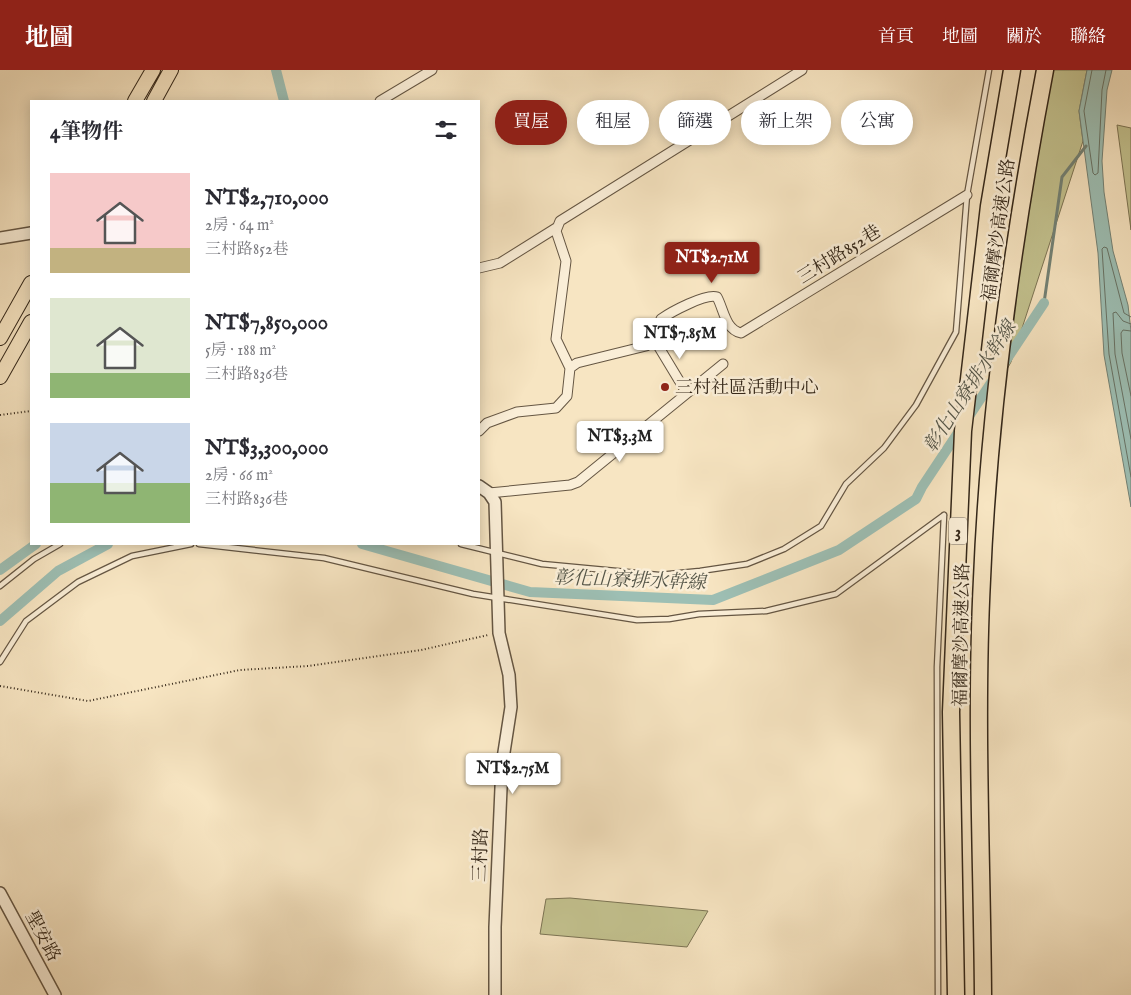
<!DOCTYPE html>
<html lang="zh-TW">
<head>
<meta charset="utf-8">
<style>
  body { margin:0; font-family:"IM FELL English","Noto Serif TC",serif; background:#f2f2f3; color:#2b2b33; height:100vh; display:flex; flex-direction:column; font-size:19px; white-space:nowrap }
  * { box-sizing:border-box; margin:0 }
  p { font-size:16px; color:#7c7c81 }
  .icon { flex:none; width:28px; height:28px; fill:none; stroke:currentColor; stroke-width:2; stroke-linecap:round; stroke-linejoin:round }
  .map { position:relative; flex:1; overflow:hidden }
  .drawer { position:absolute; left:30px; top:30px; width:450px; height:445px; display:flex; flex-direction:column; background:#fff; border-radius:0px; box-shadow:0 2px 12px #0003 }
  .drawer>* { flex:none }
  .top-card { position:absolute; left:495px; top:30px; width:475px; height:45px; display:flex; gap:10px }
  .price { position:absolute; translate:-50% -42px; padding:0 11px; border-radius:5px; background:#fff; color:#222; font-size:16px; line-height:32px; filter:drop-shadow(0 1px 2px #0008) }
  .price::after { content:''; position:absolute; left:50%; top:30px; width:15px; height:11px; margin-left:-8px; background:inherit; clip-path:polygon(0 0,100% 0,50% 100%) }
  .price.selected { background:#8f2418; color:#fff }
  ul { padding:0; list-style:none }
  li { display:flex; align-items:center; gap:15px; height:125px; padding:0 20px }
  li span { display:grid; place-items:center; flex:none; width:140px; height:100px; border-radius:0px; color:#555 }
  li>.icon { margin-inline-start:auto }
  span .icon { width:60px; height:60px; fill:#fffc; stroke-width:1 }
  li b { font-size:21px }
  h2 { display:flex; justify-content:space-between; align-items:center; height:60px; padding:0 20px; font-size:21px }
  .chip { padding:0 18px; border-radius:22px; background:#fff; box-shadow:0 2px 12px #0003; font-size:18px; line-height:45px }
  .chip.selected { background:#8f2418; color:#fff }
  header { display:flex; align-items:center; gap:30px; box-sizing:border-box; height:70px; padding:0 25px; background:#8f2418; color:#fff }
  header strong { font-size:24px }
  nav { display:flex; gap:28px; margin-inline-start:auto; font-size:18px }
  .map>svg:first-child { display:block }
  .green { fill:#c3c28f; stroke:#7c7454 }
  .water { fill:#9dbfb4; stroke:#738276 }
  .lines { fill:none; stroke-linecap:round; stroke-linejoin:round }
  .shore { stroke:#687366; stroke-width:1 }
  .stream { stroke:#738276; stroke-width:3 }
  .canal { stroke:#9dbfb4; stroke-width:10 }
  .service-casing { stroke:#655643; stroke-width:7 }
  .minor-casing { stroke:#655643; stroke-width:11 }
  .tertiary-casing { stroke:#655643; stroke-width:14 }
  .primary-casing { stroke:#342719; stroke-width:16 }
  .motorway-casing { stroke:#342719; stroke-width:19 }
  .path { stroke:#342719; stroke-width:2; stroke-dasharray:1 2.5; stroke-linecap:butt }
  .service { stroke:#faeed7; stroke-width:4.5 }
  .minor { stroke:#faeed7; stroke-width:9 }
  .tertiary { stroke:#faeed7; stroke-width:11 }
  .primary { stroke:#f7e5c2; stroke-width:14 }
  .motorway { stroke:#f7e5c2; stroke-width:16 }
  .poi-dot { fill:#8f2418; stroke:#faeed7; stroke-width:2 }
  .labels { text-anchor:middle; stroke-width:5; stroke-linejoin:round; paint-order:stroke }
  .shield { fill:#faeed7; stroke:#6f6352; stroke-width:1 }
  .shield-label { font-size:16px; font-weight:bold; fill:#342719 }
  .street-label { font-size:18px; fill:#342719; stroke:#faeed7 }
  .poi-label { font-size:18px; fill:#342719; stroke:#faeed7; text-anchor:start }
  .water-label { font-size:19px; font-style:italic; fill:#545548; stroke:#faeed7 }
</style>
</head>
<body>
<header>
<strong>地圖</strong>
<nav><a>首頁</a><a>地圖</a><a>關於</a><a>聯絡</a></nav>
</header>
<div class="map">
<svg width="1131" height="925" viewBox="0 0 1131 925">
  <rect width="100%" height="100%" fill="#f7e5c2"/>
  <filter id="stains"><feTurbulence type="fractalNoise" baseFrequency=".004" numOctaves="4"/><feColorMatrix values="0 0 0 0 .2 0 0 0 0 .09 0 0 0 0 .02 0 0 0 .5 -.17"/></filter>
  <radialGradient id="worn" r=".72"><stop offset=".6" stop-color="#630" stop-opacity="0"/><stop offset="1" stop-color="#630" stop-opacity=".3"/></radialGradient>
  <!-- green -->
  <path class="green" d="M1039,0H1087L1079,41L1083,71L1011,292L996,319Z
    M1117,55L1131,58V160Z
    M570,828L708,841L687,877L540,864L546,829Z"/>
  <!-- water -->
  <path class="water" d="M1087,0H1112L1107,20L1102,91L1104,122L1113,181L1128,235L1131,261V437L1104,285L1098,183L1079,41Z"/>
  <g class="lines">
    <!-- shore -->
    <path class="shore" d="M1092,0L1084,41L1093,103L1095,105L1098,103L1102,20L1106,0
      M1131,247L1124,243L1107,178L1104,177L1102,179L1109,284L1131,407
      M1131,254L1123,251L1116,242L1113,243L1115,284L1131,369
      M1131,261L1123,260L1121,263L1122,283L1131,326"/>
    <!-- stream -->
    <path class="stream" d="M1044,233L1062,107L1086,76"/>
    <!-- canal -->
    <path class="canal" d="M276,0L284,31
      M362,474L530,522L713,530L839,480L916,429L922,417L1044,233
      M0,500L36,474
      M0,551L58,501L108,474"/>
    <defs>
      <path id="service" d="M199,474L324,488L473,524L637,550L669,549L699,544L766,541L836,524L944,445
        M461,474L542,494L659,505L700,501L747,494L784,479L821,456L846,414L884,378L916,335L956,262L967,125L989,0
        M0,516L34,489L60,474
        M0,592L26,551L78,512L132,486L191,474
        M938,925L937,597L944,445"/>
      <path id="minor" d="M380,31L432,0
        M479,198L500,193L556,158
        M654,269L686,322
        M570,298L556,269L566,191L556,161L560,151L802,0
        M479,361L487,353L517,342L556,338L567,326L570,298L577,293L646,276L654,269L661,249C671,242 706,223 717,227C724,240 725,259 741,263L967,125
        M489,423L570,415L578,412L723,294"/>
      <path id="tertiary" d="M0,168L31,163
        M479,416L489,423L495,432L499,563L509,605L511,637L502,695L495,857V925
        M0,823L55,925"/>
      <path id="primary" d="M135,31L153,0
        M154,31L171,0
        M0,268L31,213
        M0,307L31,252"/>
      <path id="motorway" d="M956,925L951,642L963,361L989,136L1012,0
        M983,925C982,787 975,648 982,509C989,339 1013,168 1045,0"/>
    </defs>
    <!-- service casing -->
    <use href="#service" class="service-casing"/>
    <!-- minor casing -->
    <use href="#minor" class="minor-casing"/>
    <!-- tertiary casing -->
    <use href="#tertiary" class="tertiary-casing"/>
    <!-- primary casing -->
    <use href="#primary" class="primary-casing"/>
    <!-- motorway casing -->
    <use href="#motorway" class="motorway-casing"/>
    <!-- path -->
    <path class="path" d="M0,345L31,341
      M0,616L88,631L240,600L308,596L421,580L488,565"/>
    <!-- service -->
    <use href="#service" class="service"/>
    <!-- minor -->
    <use href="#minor" class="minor"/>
    <!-- tertiary -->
    <use href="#tertiary" class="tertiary"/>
    <!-- primary -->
    <use href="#primary" class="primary"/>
    <!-- motorway -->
    <use href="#motorway" class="motorway"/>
  </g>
  <!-- markers -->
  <circle class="poi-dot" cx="665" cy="317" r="5"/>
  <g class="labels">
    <!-- shield labels -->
    <rect class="shield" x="949" y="447.5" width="18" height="27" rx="4"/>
    <g class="shield-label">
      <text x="958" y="467">3</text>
    </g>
    <!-- street labels -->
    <g class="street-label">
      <text transform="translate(998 160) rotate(-82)" y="6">福爾摩沙高速公路</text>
      <text transform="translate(839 184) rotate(-32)" y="6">三村路852巷</text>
      <text transform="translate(961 565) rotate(-89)" y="6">福爾摩沙高速公路</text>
      <text transform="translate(480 785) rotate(-88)" y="6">三村路</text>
      <text transform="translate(43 866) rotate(62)" y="6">聖安路</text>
    </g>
    <!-- poi labels -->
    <g class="poi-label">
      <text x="675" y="323">三村社區活動中心</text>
    </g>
    <!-- water labels -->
    <g class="water-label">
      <text transform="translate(969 316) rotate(-57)" y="7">彰化山寮排水幹線</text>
      <text transform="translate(630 509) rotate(2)" y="7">彰化山寮排水幹線</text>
    </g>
  </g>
  <rect width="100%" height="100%" filter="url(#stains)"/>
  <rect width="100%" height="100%" fill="url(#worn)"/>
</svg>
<b class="price selected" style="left:712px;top:214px">NT$2.71M</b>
<b class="price" style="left:680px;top:290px">NT$7.85M</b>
<b class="price" style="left:620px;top:393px">NT$3.3M</b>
<b class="price" style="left:513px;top:725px">NT$2.75M</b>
<div class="top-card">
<a class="chip selected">買屋</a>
<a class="chip">租屋</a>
<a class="chip">篩選</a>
<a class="chip">新上架</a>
<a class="chip">公寓</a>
</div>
<section class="drawer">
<h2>4筆物件<svg class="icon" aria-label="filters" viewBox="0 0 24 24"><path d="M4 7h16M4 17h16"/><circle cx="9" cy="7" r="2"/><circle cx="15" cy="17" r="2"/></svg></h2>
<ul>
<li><span style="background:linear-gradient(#f6c9c9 75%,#c2b280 0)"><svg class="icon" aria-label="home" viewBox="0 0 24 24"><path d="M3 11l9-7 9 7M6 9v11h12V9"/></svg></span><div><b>NT$2,710,000</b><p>2房 · 64 m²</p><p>三村路852巷</p></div></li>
<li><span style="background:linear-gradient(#dfe7d0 75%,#8fb573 0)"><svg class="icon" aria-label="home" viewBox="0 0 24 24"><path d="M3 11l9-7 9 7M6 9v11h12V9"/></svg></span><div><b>NT$7,850,000</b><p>5房 · 188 m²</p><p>三村路836巷</p></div></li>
<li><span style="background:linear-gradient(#c9d6e8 60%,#8fb573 0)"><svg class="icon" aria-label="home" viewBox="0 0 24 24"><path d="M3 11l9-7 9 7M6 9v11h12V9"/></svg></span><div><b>NT$3,300,000</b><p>2房 · 66 m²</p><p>三村路836巷</p></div></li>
</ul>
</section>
</div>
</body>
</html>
